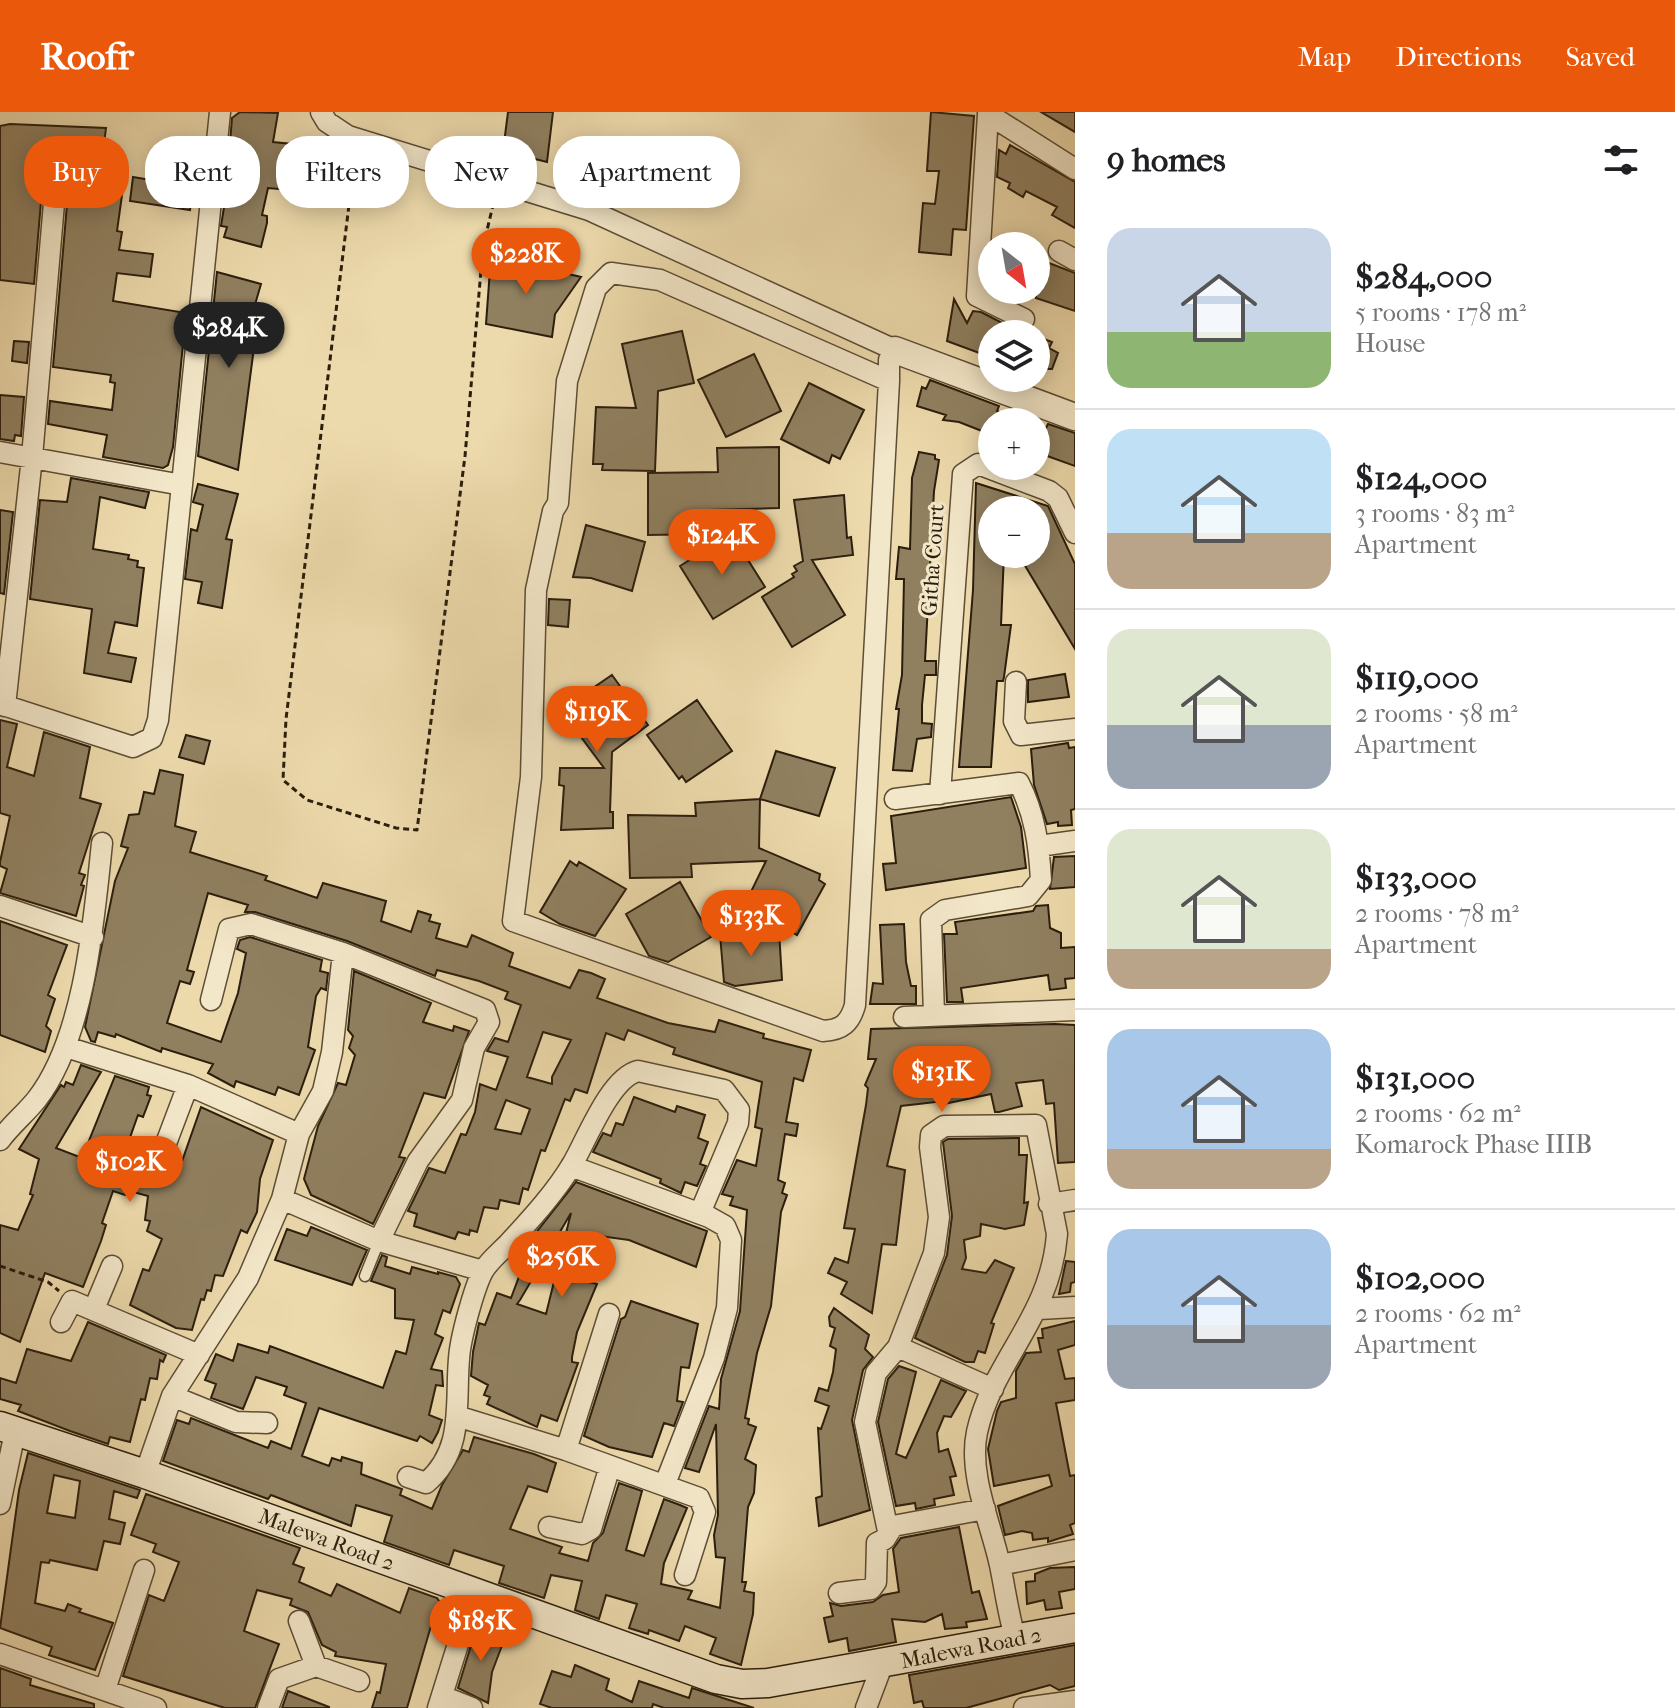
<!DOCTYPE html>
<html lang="en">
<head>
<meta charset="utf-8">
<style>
  body { margin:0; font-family:"IM FELL French Canon",serif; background:#f6f6f6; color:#202124; height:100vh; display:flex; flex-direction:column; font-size:30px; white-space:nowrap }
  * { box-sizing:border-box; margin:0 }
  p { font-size:26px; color:#757577 }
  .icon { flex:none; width:44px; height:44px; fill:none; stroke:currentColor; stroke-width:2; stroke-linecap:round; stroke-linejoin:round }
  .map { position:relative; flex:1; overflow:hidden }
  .drawer { display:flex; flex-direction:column; background:#fff; width:600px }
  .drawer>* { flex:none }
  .hud { position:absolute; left:24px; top:24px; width:760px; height:72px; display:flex; gap:16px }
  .needle { width:52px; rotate:149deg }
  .tools { position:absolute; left:978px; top:120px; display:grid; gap:16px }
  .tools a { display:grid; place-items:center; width:72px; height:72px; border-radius:50%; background:#fff; box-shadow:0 4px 20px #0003; font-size:40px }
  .price { position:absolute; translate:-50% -68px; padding:0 18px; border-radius:28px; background:#ea580c; color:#fff; font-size:26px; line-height:52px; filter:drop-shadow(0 2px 4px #0008) }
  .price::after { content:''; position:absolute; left:50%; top:48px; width:24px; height:18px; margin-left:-12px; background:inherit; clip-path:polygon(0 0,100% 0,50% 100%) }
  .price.on { background:#222; color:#fff }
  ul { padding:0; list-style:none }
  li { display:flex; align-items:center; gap:24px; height:200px; padding:0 32px }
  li+li { border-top:2px solid #e0e0e0 }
  li span { display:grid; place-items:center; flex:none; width:224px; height:160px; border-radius:24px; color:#555 }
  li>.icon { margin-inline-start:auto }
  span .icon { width:96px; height:96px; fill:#fffc; stroke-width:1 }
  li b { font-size:34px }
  h2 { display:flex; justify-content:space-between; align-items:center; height:96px; padding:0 32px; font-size:34px }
  .chip { padding:0 28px; border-radius:32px; background:#fff; box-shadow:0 4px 20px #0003; font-size:28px; line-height:72px }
  .chip.on { background:#ea580c; color:#fff }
  header { display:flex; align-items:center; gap:48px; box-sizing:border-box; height:112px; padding:0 40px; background:#ea580c; color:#fff }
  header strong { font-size:38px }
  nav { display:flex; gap:44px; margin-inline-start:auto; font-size:28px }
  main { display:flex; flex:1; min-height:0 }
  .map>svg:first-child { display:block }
  .building { fill:#908060; stroke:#2b1e0d; stroke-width:2; fill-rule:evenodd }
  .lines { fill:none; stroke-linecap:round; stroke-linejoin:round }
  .service-casing { stroke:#5c4d35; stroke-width:13 }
  .minor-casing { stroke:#5c4d35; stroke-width:23 }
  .tertiary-casing { stroke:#5c4d35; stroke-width:29 }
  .secondary-casing { stroke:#2b1e0d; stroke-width:31 }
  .path { stroke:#2b1e0d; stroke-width:3; stroke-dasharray:6 4; stroke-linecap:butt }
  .service { stroke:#f3e7c9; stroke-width:10 }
  .minor { stroke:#f3e7c9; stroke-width:20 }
  .tertiary { stroke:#f3e7c9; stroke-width:26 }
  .secondary { stroke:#f3e7c9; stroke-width:28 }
  .labels { text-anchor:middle; stroke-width:6; stroke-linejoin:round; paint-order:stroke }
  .street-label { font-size:22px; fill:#2b1e0d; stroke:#f3e7c9 }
</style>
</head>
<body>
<header>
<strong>Roofr</strong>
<nav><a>Map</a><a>Directions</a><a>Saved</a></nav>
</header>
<main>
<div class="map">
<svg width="1075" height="1596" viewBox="0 0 1075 1596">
  <rect width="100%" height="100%" fill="#eddaac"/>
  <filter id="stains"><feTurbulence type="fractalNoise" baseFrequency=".0025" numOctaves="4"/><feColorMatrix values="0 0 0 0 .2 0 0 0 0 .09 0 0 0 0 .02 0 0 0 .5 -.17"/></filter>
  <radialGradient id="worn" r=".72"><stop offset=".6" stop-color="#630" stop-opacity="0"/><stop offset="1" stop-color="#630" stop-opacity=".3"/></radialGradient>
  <!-- building -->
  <path class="building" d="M240,0L278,1L273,30L303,33L302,79L268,76L262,103L267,104V111L261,135L224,125L227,115L221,114L234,33L230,31L232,6Z
    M508,0H553L547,50L503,39Z
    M931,0L974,4L966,118L953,117L951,143L919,140L923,91L935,92L939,59H927Z
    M1041,0H1075V20Z
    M10,12L106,16L98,80L122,83L117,119L122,120L119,138L153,142L150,165L117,161L113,189L186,201L173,335L168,353L163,356L103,345L107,323L48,312L50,289L112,298L115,271L110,270L111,263L53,255L68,81L62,69L50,68L42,78L34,172L0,168V14Z
    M1010,33L1075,70V116L1052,103L1057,95L1026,79L1023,85L1008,76L1010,71L997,65L999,38L1006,42Z
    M133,65L193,75L190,98L130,89Z
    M491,144L581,165L555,202L552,225L486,212Z
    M1036,146L1075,161V199L1036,186Z
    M217,160L261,172L254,196L259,197L238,358L198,344Z
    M954,187L967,211L973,199L981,200L1014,217L1012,222H992V233L986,230L982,242L947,229Z
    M682,219L694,271L658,279L655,359L602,358L603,352H593L596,295L636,296L622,232Z
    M1036,224L1052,230L1049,236L1058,241L1052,257H1041L1036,267Z
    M14,229L29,230L27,251L12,249Z
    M754,242L781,299L726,325L698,268Z
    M930,268L999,294L997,299L1023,310H992V323L959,310L943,308L946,303L917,294L922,275L926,277Z
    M809,271L864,298L840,347L832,343L829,351L781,327Z
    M0,283L24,285L21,324L15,323L14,329L0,327Z
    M1048,312L1075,321V354L1036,340V315L1045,318Z
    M779,335V396L709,398L710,422L648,423V361L718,360L717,336Z
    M919,340L935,343V347L939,348L934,379L925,549H936V563H925L922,593V611L932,612L931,625L917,627L912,659L893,658L899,597H896L902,563L904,467H896L899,435L910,437L912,366Z
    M71,366L149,380L145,396L100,385L93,437L129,443L128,447L138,449L137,455L144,456L137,514L115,510L108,541L136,546L131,570L84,561L92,497L30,487L40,388L67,390Z
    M976,371L1048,394L1075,452V537L1018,442H1036V398H992V442H1004L1001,513H1011L1004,565L1003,569H997L991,655H959L973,478Z
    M198,372L238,382L226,427L232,428L222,496L198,491L202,470L185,467L191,417L197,419L203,393L193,390Z
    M844,383L847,426L851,425L853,443L812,448L845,503L792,535L762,485L794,465L792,462L797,459L794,454L803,449L794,388Z
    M0,398L13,400L4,482L0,481Z
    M586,413L645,430L632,479L591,466L573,465Z
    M728,424L732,432L736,429L765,475L713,507L680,454Z
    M549,487L570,488L568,515L548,513Z
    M1065,562L1069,585L1028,590V568Z
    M612,563L648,613L612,640L610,700H613V716L561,718L564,674L559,673L560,656H604L561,598Z
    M697,588L732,639L686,670L682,664L679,667L647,623Z
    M0,608L17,612L7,655L34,664L44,620L90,635L80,686L101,692L79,761L85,763L81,773L84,774L76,804L0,781L7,757L0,754V750L10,704L0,701Z
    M186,623L210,629L204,652L179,645Z
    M1068,631L1069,636L1075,635V697L1071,698L1072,713L1058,714V710L1047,712L1034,673L1031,637Z
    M776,639L835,656L819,704L760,687L759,736L820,762L819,768L825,772L797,823L745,792L766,749L691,752L692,765L630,766L628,703L696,704L695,691L760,687Z
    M160,658L183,663L175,714L196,720L190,740L267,764L265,768L317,786L323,771L386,789L381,809L411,820L418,799L431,803L429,809L440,812L436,826L467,835L472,823L513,841L509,854L570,876L579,858L591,861L605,867L597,886L668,911L715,920L719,908L764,922L763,926L811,938L803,969L794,966L786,1010L798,1012L796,1024L785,1022L778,1068L785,1071L782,1081L787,1083L781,1100L771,1194L757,1241L745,1306L749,1307L748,1312L756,1315L745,1347L756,1353L754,1381L748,1395L742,1470H746L744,1479L754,1481L753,1502L741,1553L710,1542L716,1526L685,1514L679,1529L649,1518L648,1522L629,1516L637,1492L606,1483L599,1507L575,1498L582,1469L551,1463L544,1486L499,1471L504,1454L454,1438L449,1453L384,1430L392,1404L356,1393L351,1414L271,1383L268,1387L163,1349L177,1308L189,1312L191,1306L268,1336L271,1329L291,1337L306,1291L284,1283L287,1275L256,1265L243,1297L211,1286L216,1272L205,1268L216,1242L233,1249L238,1232L268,1241L270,1234L383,1276L396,1239L406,1242L414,1208L395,1206V1177L371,1169L382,1143L387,1145L385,1154L410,1162L412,1155L438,1162V1160L456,1165L460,1172L450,1201L443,1198L435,1222L443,1226L431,1257L442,1259L443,1274L436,1273L429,1303L442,1308L438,1320L432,1331L420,1324L417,1329L319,1296L302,1344L329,1354L332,1346L341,1349L342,1345L362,1351L361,1362L402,1377L400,1383L432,1397L442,1373L463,1338L469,1340L474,1325L534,1342L556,1351L547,1380L528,1374L510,1417L562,1435L559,1441L588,1449L593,1431L603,1421L619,1371L642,1379L626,1438L644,1444L664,1387L680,1393L687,1396L664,1451L661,1472L692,1479L688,1487L720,1496L725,1446L716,1445L714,1423L718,1403L716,1312L699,1360L685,1356L709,1294L719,1297L721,1267L740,1199L747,1098L730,1093L733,1085L722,1082L737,1048L756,1054L762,1017L755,1015L762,970L673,942L675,936L628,918L624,928L606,921L587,981L575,977L570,989L565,987L545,1039L541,1038L528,1078L523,1076L519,1092L500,1088L498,1097L484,1095L477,1120L470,1118L469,1123L458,1120L455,1127L414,1114L417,1102L408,1099L429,1056L445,1061L461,1022L466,1023L475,1000L480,972L496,978L508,945L487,939L495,926L508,930L521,893L505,887L508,880L479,869L437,858L435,864L347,829L255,800H245L248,793L208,781L187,858L194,860L190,872L180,869L167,911L221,930L238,881L246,841L237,837L240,828L250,825L322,848L320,859L328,861L326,878L321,876L316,884L308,935L315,938L299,983L278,975L275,983L236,969L234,975L208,961L213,952L162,936L161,940L116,922L115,925L98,920L95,930L91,929L85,915L115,769L128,736L121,734L129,703L139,702L144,680L154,682ZM543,920L571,928L552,965V972L527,965ZM506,988L530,997L521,1022L495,1017Z
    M1011,685L1021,715L1026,756L886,778L883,752L896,751L891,704Z
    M1075,744V775L1050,777L1054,745Z
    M570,749L577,754L579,750L626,777L595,824L560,812L540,800Z
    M680,770L711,825L668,850L649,844L626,802Z
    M1048,793L1050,816L1061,821V836L1075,835V866L1065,867L1066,876L1050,878L1048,863L961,876L963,890H947L944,822H957L955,810L1033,799L1036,794Z
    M0,809L67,833L48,883L55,887L46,914L51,919L45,940L0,923Z
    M904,812L906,850L911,874H916V892H870L873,871L883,872L880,813Z
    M779,819L782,868L735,874L724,870L720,822Z
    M354,859L431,891L423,910L453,919L454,914L469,919L445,986L424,981L399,1045L405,1046L373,1112L311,1083L304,1067L318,1014L338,971L346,973L355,943L349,936L353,924L348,918Z
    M1055,912L1075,913V1050L1058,1051L1054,991L1046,992L1043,968L1016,971L1022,994L999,1000H995L991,982L944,992V989L901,994L887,1054L905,1058L896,1133L882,1132L872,1201L841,1182L847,1170L828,1161L835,1146L848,1151L855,1117L844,1116L866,993L868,976L865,973L876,947H868L871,917Z
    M81,953L101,960L56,1036L82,1046L115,964L149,975L147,983L151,984L143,1005L138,1003L127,1034L149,1042L157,1054L165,1055L172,1050L181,1052L201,995L273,1028L260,1067L257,1100L247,1121L241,1118L223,1164L215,1163L211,1179L207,1178L204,1188L201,1187L192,1218L176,1216L130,1193L143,1157L149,1159L162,1127L147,1119L150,1109L145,1108L148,1084L126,1078L125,1083L113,1079L102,1111L106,1113L101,1129L83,1175L45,1161L20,1230L0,1221V1113L18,1118L33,1083L30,1082L39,1047L19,1037L61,973L64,975L66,970L73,973Z
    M634,985L675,1000L677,994L705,1003L698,1026L708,1030L700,1052L706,1054L697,1074L685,1070L681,1081L660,1071L661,1067L593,1040L603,1021L611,1024L616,1011L623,1013Z
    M1019,1026V1043H1027L1024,1091L1028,1090L1024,1113L1005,1117L981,1112L980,1124L964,1128L966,1146L962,1157L986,1161L995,1148L1014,1156L991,1211L994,1212L985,1241L978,1239L974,1250H965L915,1226L947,1143L952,1104L943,1030L948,1027Z
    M576,1070L707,1119L696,1155L629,1128L600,1124L584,1169L597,1172L577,1220L572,1245V1250L578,1251L557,1309L541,1303L537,1315L487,1292L490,1285L484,1283L488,1273L471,1264L473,1240L479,1211L485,1213L497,1181L511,1186L535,1122ZM571,1101L546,1202L517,1192L520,1188Z
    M311,1115L367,1138L352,1173L275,1148L287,1117L307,1124Z
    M1066,1149L1075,1150V1170L1071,1171L1070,1180L1059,1182Z
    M631,1189L698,1212L689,1256L681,1255L677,1289L683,1290L674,1314L664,1311L652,1345L609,1335L584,1324L621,1207L625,1205Z
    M834,1196L869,1223L865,1237L873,1245L863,1258L852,1308L870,1398L819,1414L816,1386L822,1384L818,1316L821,1317L829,1294L815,1289L819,1276L828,1279L833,1260L836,1237L830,1234L835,1216L830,1214L829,1205Z
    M1075,1209V1233L1058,1238L1065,1267L1075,1266V1288L1056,1291L1070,1364L1075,1363V1411L1070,1413L1073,1422L1048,1430V1426L1033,1428L1032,1421L1022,1419L1005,1423L998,1394L1052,1374L1049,1363L994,1374L988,1337L997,1299L1001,1290L1016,1286V1259L1026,1241L1041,1240L1038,1226H1043L1042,1217Z
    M88,1210L166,1243L163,1250L160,1248L157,1267L150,1266L145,1288L141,1287L130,1330L110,1325L108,1332L70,1319L18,1299L21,1293L0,1287V1266L16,1271L27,1237L71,1249Z
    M899,1254L916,1260L896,1342L906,1346L941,1268L966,1279L951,1305L944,1304L937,1321L939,1340L948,1337L956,1364L950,1365L954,1383L934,1387L935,1393L916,1397L915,1391L896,1394L878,1310L888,1267Z
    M28,1341L140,1378L137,1386L114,1379L109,1407L125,1411L120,1432L104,1429L97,1458L50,1448L49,1451L41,1450L35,1491L65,1499L68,1492L81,1497L79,1500L113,1511L95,1558L49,1543L52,1535L0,1516L19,1378ZM54,1363L80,1369L75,1406L47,1401Z
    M146,1382L300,1436L293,1452L304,1456L299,1470L331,1484L337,1472L400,1501L409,1476L437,1486L448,1502L436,1516L431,1514L407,1596H372L377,1580L380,1581L386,1552L335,1544L336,1540L322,1533L308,1500L290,1493L292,1487L257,1478L244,1519L279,1532L255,1596H225L123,1564L149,1483L164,1489L179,1450L153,1440L156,1432L131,1423Z
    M959,1415L972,1481L979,1479L987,1507L966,1510L967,1515L945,1517L942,1502L925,1510L892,1507L896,1530L849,1539L847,1526L829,1530L824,1506L833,1504L830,1491L841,1494L873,1490L883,1483L899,1480L893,1437L901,1426Z
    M1075,1455V1477L1059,1480L1062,1496L1046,1498L1044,1488L1027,1492L1026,1470L1035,1469V1462L1050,1456Z
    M477,1514L506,1523L492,1560L488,1591L458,1576Z
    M1075,1533V1574L1059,1578L1050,1573L966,1596H924L922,1589L914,1591L909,1563Z
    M575,1553L609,1567L606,1578L632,1590L639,1569L689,1586L692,1576L754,1596H664L653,1592L652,1596H552L540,1592L552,1559L571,1565Z
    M0,1556L31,1567L30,1573L94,1592V1596H0Z
    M288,1579L329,1595V1596H282Z"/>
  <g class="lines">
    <defs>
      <path id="service" d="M365,1164L379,1129"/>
      <path id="minor" d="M321,0L327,10L348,24L589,98L895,238L889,248V269L855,893C850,911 842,918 823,919L513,809L531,665L536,478L553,399L558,391L567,269L596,176L611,161L660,168L889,269
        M1059,139L1075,148
        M1024,207L977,184L988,2L1075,57
        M0,340L182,373
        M1016,570L1014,609L1021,623L1075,617
        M0,592L133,635L152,626L158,608L220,0
        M5,594L32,345L55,80
        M940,682L963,362L978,352L1049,379L1058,386L1075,421
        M895,687L1019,671C1035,702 1039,733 1041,768L1028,784L945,798L931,808L934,903
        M1039,734L1075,729
        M0,794L93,825
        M211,888L229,817L251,812L343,841L485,898L489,910L474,936L462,988L418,1049L379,1129
        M904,905L1075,898
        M66,935L188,973L299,1022
        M0,1028C11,1013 26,1001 37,987C85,925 94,807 102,731
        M162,1042L188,973
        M571,1054L709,1105L725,1114L731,1128L727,1196L714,1246L665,1372
        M282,1087L379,1129L483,1159
        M1049,1092L1075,1088
        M94,1197L112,1154
        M1039,1197L1075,1195
        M61,1210L72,1189L199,1243
        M898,1235L993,1277
        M172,1284L236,1310L267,1311
        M460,1305L566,1338L699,1386L705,1400L685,1463
        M566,1338L609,1202
        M145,1362L172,1284L248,1166L282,1087L299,1022L323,979L332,940L343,841
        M408,1365L426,1371C465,1338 455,1292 459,1247C460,1227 474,1176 483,1159C489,1149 500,1140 508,1132C531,1107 556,1080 573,1051C587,1027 610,966 638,959L724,978L739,998L738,1011L700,1101
        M0,1392L15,1320
        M549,1415L582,1422L591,1417L610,1354
        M888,1419L865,1310L876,1261L898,1235L934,1141L939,1105L930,1035L931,1023L944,1014L1036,1013L1057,1122C1051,1205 993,1248 977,1320C968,1362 991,1412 1000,1453C1005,1477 1008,1501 1015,1525
        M1000,1453L1075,1438
        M839,1481L871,1477L876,1470L877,1431L885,1427L893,1414L985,1397
        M299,1509L316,1554
        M0,1542L156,1596
        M105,1578L144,1458
        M442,1584L472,1596
        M268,1596L279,1567L316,1554L359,1569
        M438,1596L474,1481
        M866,1596L883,1551
        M1024,1596L1075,1589"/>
      <path id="tertiary" d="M895,238L1075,305"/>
      <path id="secondary" d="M0,1314L145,1362L716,1567L742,1572L768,1571L1075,1516"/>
    </defs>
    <!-- service casing -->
    <use href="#service" class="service-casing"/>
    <!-- minor casing -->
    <use href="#minor" class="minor-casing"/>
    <!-- tertiary casing -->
    <use href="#tertiary" class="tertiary-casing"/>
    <!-- secondary casing -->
    <use href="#secondary" class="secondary-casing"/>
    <!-- path -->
    <path class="path" d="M355,44L286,607L283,668L307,688L396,716L417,718L465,344L483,135L494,89
      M0,1154L48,1170L59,1179"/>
    <!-- service -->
    <use href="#service" class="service"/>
    <!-- minor -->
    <use href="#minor" class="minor"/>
    <!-- tertiary -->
    <use href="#tertiary" class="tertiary"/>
    <!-- secondary -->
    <use href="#secondary" class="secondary"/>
  </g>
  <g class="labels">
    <!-- street labels -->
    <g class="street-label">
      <text transform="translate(932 448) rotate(-86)" y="8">Githa Court</text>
      <text transform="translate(327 1427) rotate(20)" y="8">Malewa Road 2</text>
      <text transform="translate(971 1535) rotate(-11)" y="8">Malewa Road 2</text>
    </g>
  </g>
  <rect width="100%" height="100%" filter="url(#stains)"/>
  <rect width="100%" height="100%" fill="url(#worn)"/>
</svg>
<div class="tools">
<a><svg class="needle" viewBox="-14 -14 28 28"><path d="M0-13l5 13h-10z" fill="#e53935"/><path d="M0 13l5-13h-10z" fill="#757577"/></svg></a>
<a><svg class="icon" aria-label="layers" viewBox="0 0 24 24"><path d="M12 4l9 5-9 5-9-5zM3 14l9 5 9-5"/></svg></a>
<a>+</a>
<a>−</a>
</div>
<b class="price" style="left:526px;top:184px">$228K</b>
<b class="price on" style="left:229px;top:258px">$284K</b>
<b class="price" style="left:722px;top:465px">$124K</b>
<b class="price" style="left:597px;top:642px">$119K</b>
<b class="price" style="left:751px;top:846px">$133K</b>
<b class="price" style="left:942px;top:1002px">$131K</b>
<b class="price" style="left:130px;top:1092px">$102K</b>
<b class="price" style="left:562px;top:1187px">$256K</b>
<b class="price" style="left:481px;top:1551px">$185K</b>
<div class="hud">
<a class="chip on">Buy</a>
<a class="chip">Rent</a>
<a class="chip">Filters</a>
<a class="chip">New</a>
<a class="chip">Apartment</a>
</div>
</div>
<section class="drawer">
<h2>9 homes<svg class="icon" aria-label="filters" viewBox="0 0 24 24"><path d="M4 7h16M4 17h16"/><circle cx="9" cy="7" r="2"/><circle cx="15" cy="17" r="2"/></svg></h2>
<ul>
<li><span style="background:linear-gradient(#c9d6e8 65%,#8fb573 0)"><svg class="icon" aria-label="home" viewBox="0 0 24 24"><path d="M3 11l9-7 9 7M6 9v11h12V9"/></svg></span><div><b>$284,000</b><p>5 rooms · 178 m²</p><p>House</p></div></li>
<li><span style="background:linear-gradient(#bfe0f5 65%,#b9a48a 0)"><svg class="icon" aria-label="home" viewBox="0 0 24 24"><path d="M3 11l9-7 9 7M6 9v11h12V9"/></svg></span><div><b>$124,000</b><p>3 rooms · 83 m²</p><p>Apartment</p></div></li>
<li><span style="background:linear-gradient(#dfe7d0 60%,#9aa5b1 0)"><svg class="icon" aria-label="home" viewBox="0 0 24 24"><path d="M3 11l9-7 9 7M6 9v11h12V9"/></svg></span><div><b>$119,000</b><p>2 rooms · 58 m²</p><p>Apartment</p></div></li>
<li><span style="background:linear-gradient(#dfe7d0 75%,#b9a48a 0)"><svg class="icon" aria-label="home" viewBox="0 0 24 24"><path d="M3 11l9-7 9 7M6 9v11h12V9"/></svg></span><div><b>$133,000</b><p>2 rooms · 78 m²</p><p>Apartment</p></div></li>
<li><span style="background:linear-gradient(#a9c7e8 75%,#b9a48a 0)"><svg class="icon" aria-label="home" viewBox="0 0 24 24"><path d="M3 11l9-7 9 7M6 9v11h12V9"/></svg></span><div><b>$131,000</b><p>2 rooms · 62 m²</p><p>Komarock Phase IIIB</p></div></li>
<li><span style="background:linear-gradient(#a9c7e8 60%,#9aa5b1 0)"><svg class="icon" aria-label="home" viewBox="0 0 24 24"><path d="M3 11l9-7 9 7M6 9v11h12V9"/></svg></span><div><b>$102,000</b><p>2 rooms · 62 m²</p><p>Apartment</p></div></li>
</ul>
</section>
</main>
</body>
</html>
